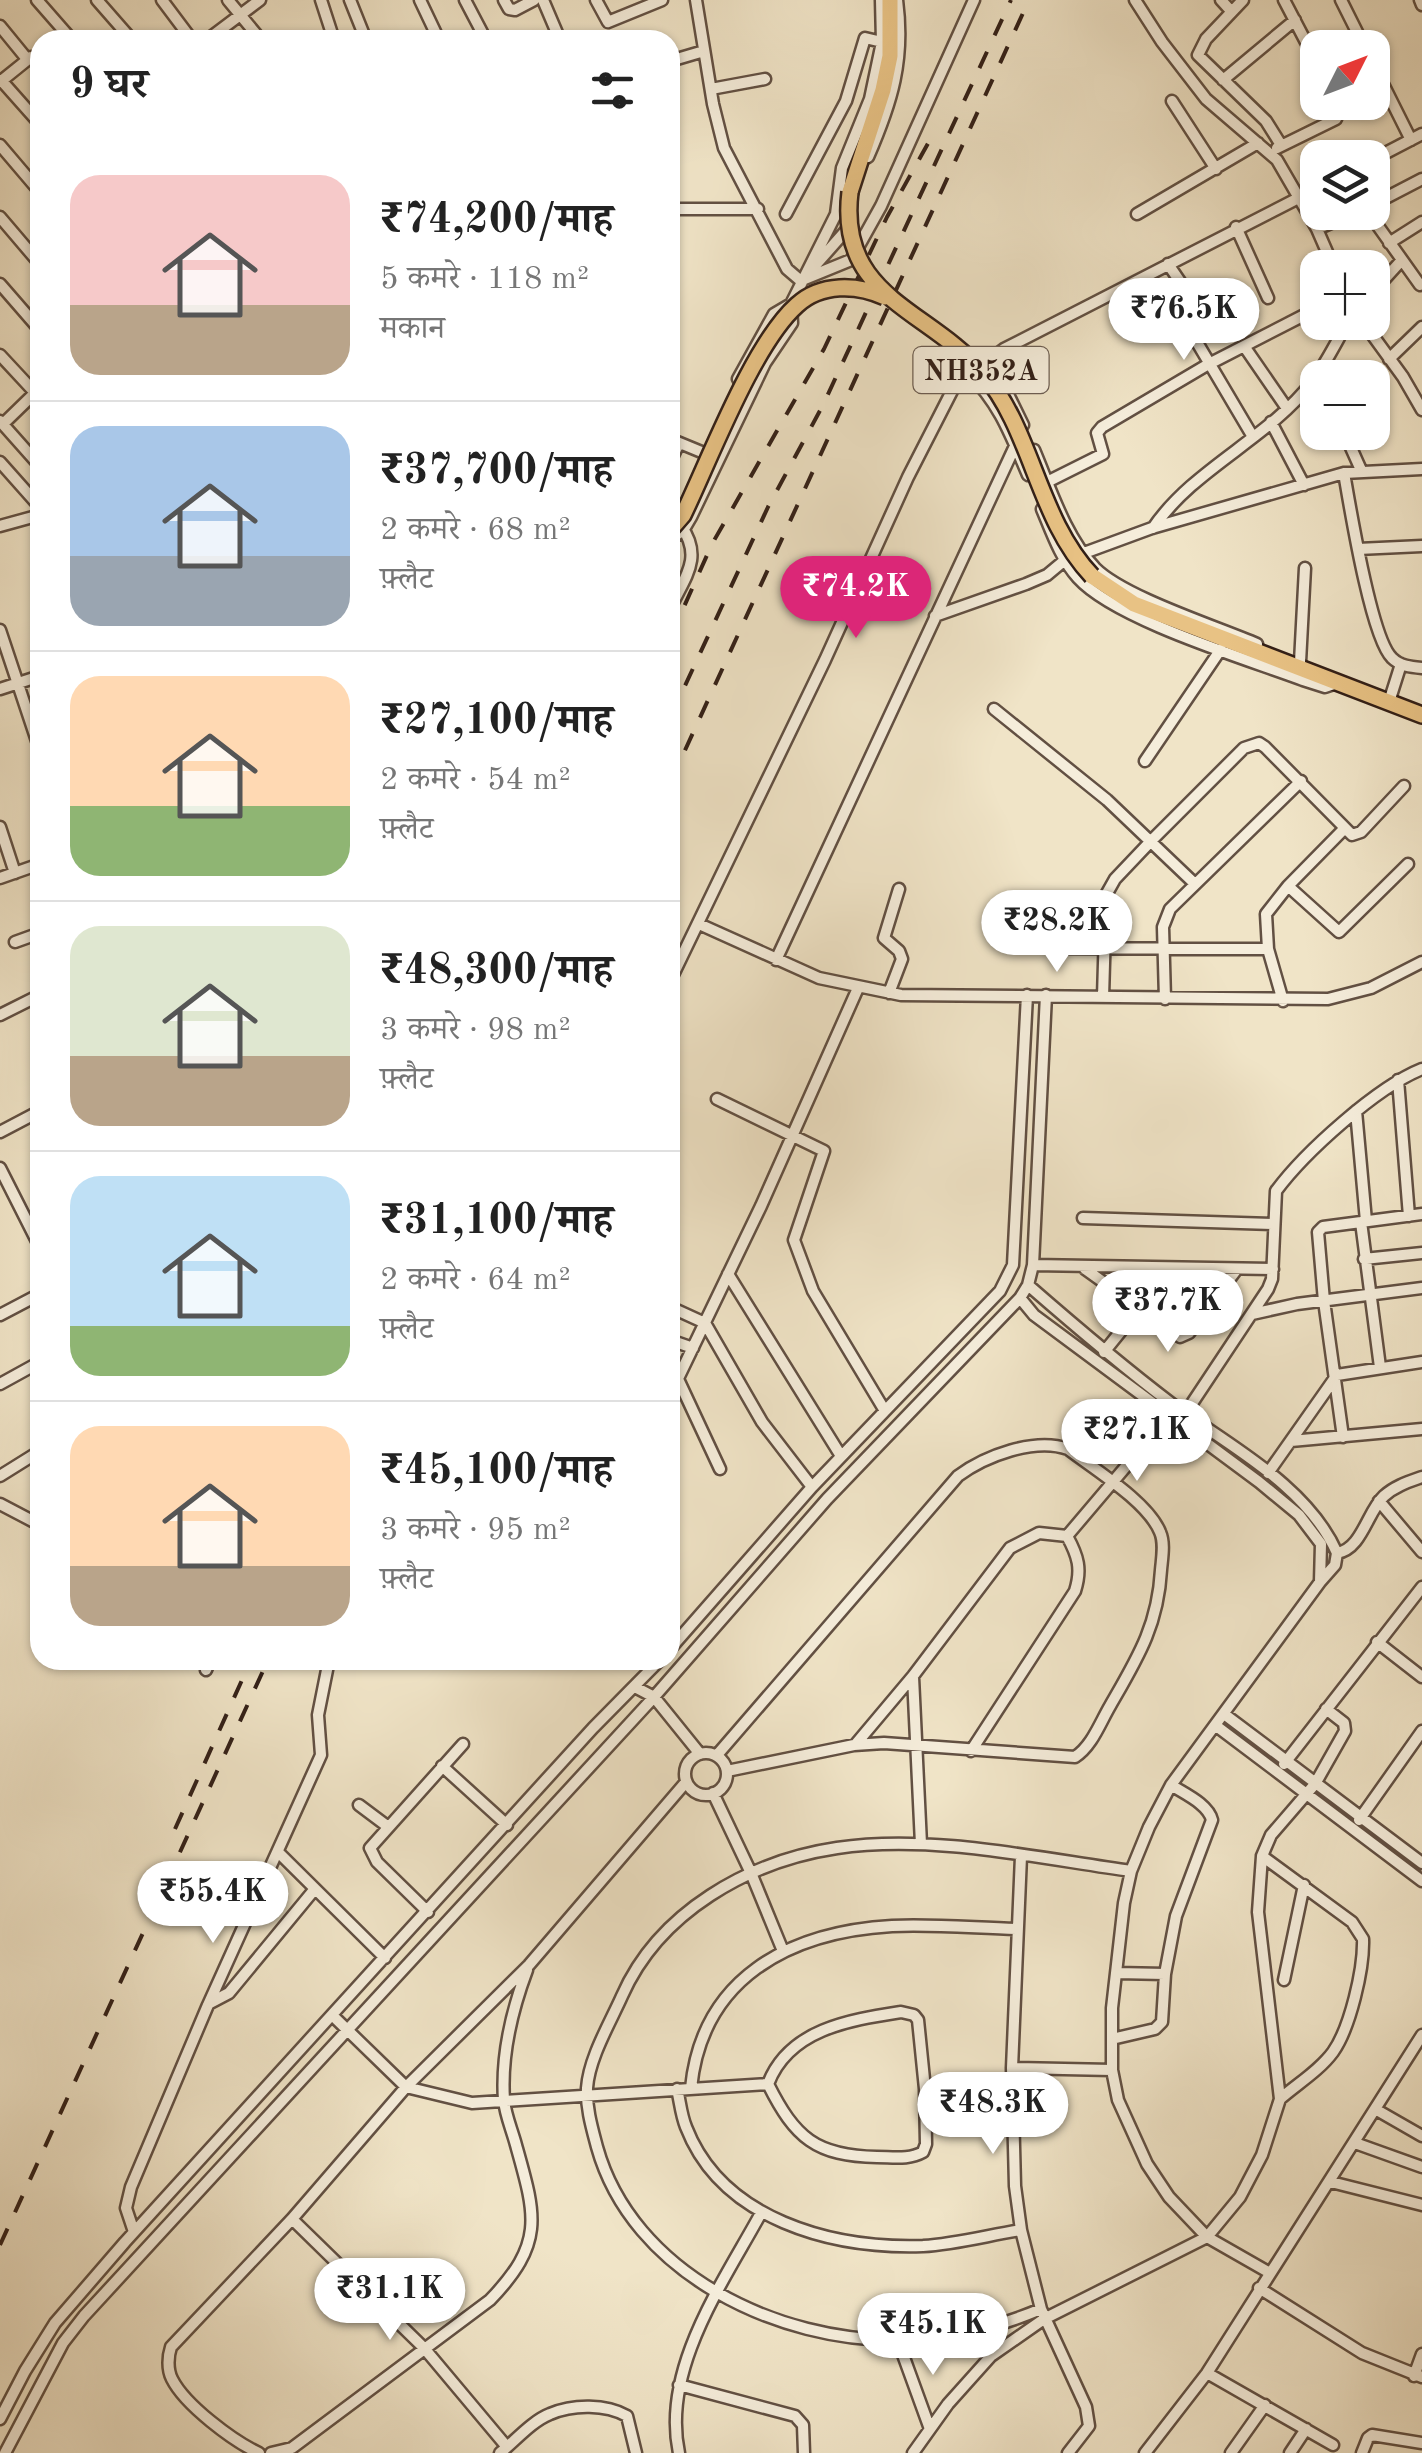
<!DOCTYPE html>
<html lang="hi">
<head>
<meta charset="utf-8">
<style>
  body { margin:0; font-family:"Old Standard TT","Noto Serif Devanagari",serif; background:#f2f2f2; color:#222; height:100vh; display:flex; flex-direction:column; font-size:38px; white-space:nowrap }
  * { box-sizing:border-box; margin:0 }
  p { font-size:32px; color:#767676 }
  .icon { flex:none; width:55px; height:55px; fill:none; stroke:currentColor; stroke-width:2; stroke-linecap:round; stroke-linejoin:round }
  .map { position:relative; flex:1; overflow:hidden }
  .details { position:absolute; left:30px; top:30px; width:650px; height:1640px; display:flex; flex-direction:column; background:#fff; border-radius:30px; box-shadow:0 2px 8px #0004 }
  .details>* { flex:none }
  .needle { width:65px; rotate:48deg }
  .buttons { position:absolute; left:1300px; top:30px; display:grid; gap:20px }
  .buttons a { display:grid; place-items:center; width:90px; height:90px; border-radius:20px; background:#fff; box-shadow:0 2px 8px #0004; font-size:50px }
  .price { position:absolute; translate:-50% -85px; padding:0 22px; border-radius:35px; background:#fff; color:#222; font-size:32px; line-height:65px; filter:drop-shadow(0 2px 5px #0008) }
  .price::after { content:''; position:absolute; left:50%; top:60px; width:30px; height:22px; margin-left:-15px; background:inherit; clip-path:polygon(0 0,100% 0,50% 100%) }
  .price.active { background:#db2777; color:#fff }
  ul { padding:0; list-style:none }
  li { display:flex; align-items:center; gap:30px; height:250px; padding:0 40px }
  li+li { border-top:2px solid #e0e0e0 }
  li span { display:grid; place-items:center; flex:none; width:280px; height:200px; border-radius:30px; color:#555 }
  li>.icon { margin-inline-start:auto }
  span .icon { width:120px; height:120px; fill:#fffc; stroke-width:1 }
  li b { font-size:42px }
  h2 { display:flex; justify-content:space-between; align-items:center; height:120px; padding:0 40px; font-size:42px }
  .map>svg:first-child { display:block }
  .lines { fill:none; stroke-linecap:round; stroke-linejoin:round }
  .minor-casing { stroke:#625043; stroke-width:15 }
  .highway-casing { stroke:#321f17; stroke-width:20 }
  .minor { stroke:#f5eddb; stroke-width:10 }
  .highway { stroke:#e8c284; stroke-width:15 }
  .rail { stroke:#321f17; stroke-width:4; stroke-dasharray:18 18; stroke-linecap:butt }
  .highway-bridge-casing { stroke:#321f17; stroke-width:20; stroke-linecap:butt }
  .highway-bridge { stroke:#e8c284; stroke-width:15 }
  .labels { text-anchor:middle; stroke-width:8; stroke-linejoin:round; paint-order:stroke }
  .shield { fill:#f5eddb; stroke:#6c5d52; stroke-width:2.5 }
  .shield-label { font-size:28px; font-weight:bold; fill:#321f17 }
</style>
</head>
<body>
<div class="map">
<svg width="1422" height="2453" viewBox="0 0 1422 2453">
  <rect width="100%" height="100%" fill="#f0e4c7"/>
  <filter id="stains"><feTurbulence type="fractalNoise" baseFrequency=".002" numOctaves="4"/><feColorMatrix values="0 0 0 0 .2 0 0 0 0 .09 0 0 0 0 .02 0 0 0 .5 -.17"/></filter>
  <radialGradient id="worn" r=".72"><stop offset=".6" stop-color="#630" stop-opacity="0"/><stop offset="1" stop-color="#630" stop-opacity=".3"/></radialGradient>
  <g class="lines">
    <defs>
      <path id="minor" d="M37,0L72,40
        M97,0L132,40
        M162,0L192,40
        M228,0L261,40
        M321,0L334,40
        M350,0L366,40
        M420,0L439,40
        M465,0L486,40
        M504,0L509,9L515,10L534,0
        M543,0L560,40
        M596,0L608,22L662,0
        M696,0L713,104L724,148L787,269L801,281
        M1135,0L1162,42L1206,99L1277,160L1317,229L1334,268
        M1221,0L1231,11
        M1243,0L1206,39L1198,55L1266,121L1281,145
        M1284,0L1318,65
        M1341,0L1365,48
        M1420,0L1422,5
        M0,26L27,59
        M207,40L260,0
        M670,61L704,51
        M1372,62L1411,140
        M1,80L40,124
        M1223,80L1295,20
        M0,82L31,57L40,61
        M711,89L765,79
        M1172,101L1216,169
        M0,145L40,192
        M1277,148L1336,119L1339,110L1337,102
        M868,157C892,102 905,60 897,0
        M1372,160L1422,134
        M1372,205L1422,179
        M670,209H758
        M1368,212L1420,285
        M786,214L846,101L865,38L882,42
        M1137,214L1258,143
        M0,217L40,264
        M1236,227L1268,298
        M1317,229L1356,212
        M1389,243L1422,222
        M1168,264L1196,305L1185,322L1253,437
        M812,269L850,226
        M802,280L851,260L881,206L974,0
        M0,284L40,330
        M1372,293L1401,261
        M1363,322L1403,377L1422,410
        M1244,346L1286,407
        M0,355L40,398
        M1389,359L1422,327
        M986,362L1001,380L1023,425
        M969,374C999,402 1012,438 1028,475
        M738,379L774,314L791,304
        M0,421L40,466
        M1271,422L1304,485
        M3,424L38,390
        M1344,432L1361,470
        M670,439L704,453
        M1034,450C1051,490 1065,536 1095,568C1124,597 1215,626 1257,644
        M0,462L40,507
        M670,462L679,443
        M1344,473C1350,507 1371,638 1392,658C1400,666 1411,667 1422,668
        M1047,482L1103,454L1097,433L1102,427L1207,365L1318,308
        M1042,509C1052,533 1061,559 1078,578C1116,620 1247,659 1303,680L1325,687L1337,683
        M0,526L40,515
        M1153,528C1194,468 1268,439 1312,382C1326,364 1336,342 1348,322
        M670,540L684,529L691,517L765,363L792,323L791,304L836,214L842,168L870,99L882,42L881,0
        M1358,549L1422,546
        M670,609C684,578 704,558 681,526
        M935,616L1026,584L1047,575L1065,560L1152,528L1344,473L1422,469
        M0,630L40,750
        M1300,662L1305,568
        M0,689L40,676
        M1389,702L1401,664
        M994,709L1107,800L1194,883
        M1145,761L1221,649
        M0,827L15,873
        M0,878L40,864
        M1288,886L1339,932L1408,864
        M699,924L819,978L901,995L1328,999L1371,988L1422,962
        M15,942L40,933
        M1054,948L1268,949
        M776,960L1015,446
        M670,981L825,660L908,477L954,387L1004,349L1318,188
        M889,993L902,959L899,951L884,938L899,889
        M1103,997L1106,895L1115,879L1152,840L1244,748L1259,743L1265,747L1352,835L1361,832L1404,786
        M1165,999L1163,927L1170,909L1301,781
        M1283,1001L1268,949L1266,914L1288,886L1344,829
        M0,1015L40,995
        M1398,1080L1409,1216
        M717,1099L824,1151L794,1240L813,1291L885,1411
        M1356,1111L1366,1221
        M0,1132L40,1111
        M0,1168L40,1247
        M1083,1218L1273,1224
        M1361,1222L1380,1367
        M1364,1259L1422,1253
        M1033,1265L1273,1269
        M1085,1269L1180,1337L1189,1333L1237,1269
        M728,1274L841,1456
        M1028,1285C1075,1326 1122,1366 1172,1404C1229,1446 1307,1485 1337,1553L1335,1565L1320,1582L1171,1785L1149,1827L1131,1871L1124,1903L1112,2008V2070L1118,2100L1147,2164L1169,2197L1207,2237L1270,2273
        M1020,1298L1034,1315L1259,1482L1299,1515L1321,1544L1320,1582
        M670,1307L705,1323L762,1422L812,1487
        M1252,1314L1297,1304L1422,1288
        M0,1315L40,1294
        M670,1340L693,1348
        M1104,1352L1138,1310
        M678,1379L720,1469
        M0,1384L40,1362
        M670,1395L761,1206L858,988
        M1179,1423L1268,1289L1272,1279L1276,1191C1305,1152 1377,1087 1422,1069
        M1343,1437L1324,1301L1318,1232L1323,1227L1422,1214
        M1291,1441L1422,1429
        M1268,1473L1337,1375L1422,1362
        M0,1476L40,1451
        M1379,1501L1422,1552
        M0,1504L40,1525
        M1067,1536L1173,1411
        M1337,1553C1362,1549 1367,1512 1384,1496C1395,1486 1408,1482 1422,1477
        M1377,1642L1422,1677
        M670,1649L812,1487L1000,1291L1013,1265L1027,995
        M206,1670L210,1660
        M913,1677L921,1844
        M635,1687L654,1697L700,1754
        M1224,1714L1422,1863
        M1215,1725L1422,1881
        M855,1745L913,1676L1010,1548L1039,1533L1067,1536
        M971,1751L1075,1591C1082,1569 1078,1556 1067,1536
        M685 1774a21 21 0 1 1 42 0a21 21 0 1 1-42 0Z
        M717,1755L958,1476C985,1456 1035,1437 1068,1449C1094,1469 1148,1502 1160,1532C1165,1543 1162,1558 1161,1570C1158,1626 1137,1659 1110,1706C1100,1723 1092,1746 1075,1757L884,1743L854,1745L727,1771
        M1284,1764L1422,1587
        M442,1766L507,1825
        M713,1793L751,1873L783,1951
        M359,1805L387,1826
        M1359,1820L1422,1731
        M279,1853L385,1958
        M1021,1856L1012,2068L1015,2186L1021,2230L1041,2309L1086,2407L1089,2426L1068,2453
        M1262,1856L1352,1922L1363,1939C1364,1969 1350,2028 1333,2052C1319,2071 1297,2084 1280,2099
        M428,1912L377,1862L370,1848L463,1744
        M1117,1973L1165,1974
        M1284,1980L1304,1885
        M210,2003L229,1993L314,1890
        M901,2012L914,2015L918,2020L925,2089L926,2144L923,2152C909,2160 893,2157 877,2157C816,2156 795,2138 768,2084C789,2029 850,2020 901,2012Z
        M333,2016L406,2087L472,2103L768,2084
        M1112,2039L1155,2029L1162,2022L1165,1974L1176,1916L1212,1820C1208,1804 1185,1794 1171,1785
        M1012,2068L1112,2070
        M691,2088C702,1978 789,1932 892,1926C933,1924 975,1928 1016,1929
        M677,2089C680,2101 681,2115 686,2127C722,2220 832,2249 923,2246C956,2244 989,2235 1021,2230
        M925,2089L1011,2093
        M1375,2109L1422,2136
        M1355,2143L1422,2167
        M1331,2182L1422,2205
        M292,2219L424,2348L507,2447
        M134,2232L126,2208L131,2187L208,2005L321,1755L318,1715L329,1660
        M1259,2288L1362,2353L1422,2377
        M1041,2309C996,2328 951,2339 902,2340C778,2343 632,2273 597,2147C592,2128 586,2108 587,2088C589,2058 610,2023 622,1996C659,1912 749,1861 837,1848C931,1834 1037,1858 1131,1871
        M898,2341L930,2429
        M1207,2373L1333,2445
        M1414,2376L1422,2354
        M679,2385L795,2416L803,2425L804,2453
        M0,2419L25,2371L55,2323L125,2242L593,1728L660,1660
        M5,2453L63,2343L84,2316L654,1697L827,1499L1020,1298L1028,1285L1033,1265L1046,995
        M259,2453C233,2441 185,2405 172,2379C167,2369 168,2356 171,2347L292,2219L406,2087L529,1965L686,1782
        M271,2453L292,2448L490,2300C545,2243 536,2216 516,2145C512,2130 505,2114 504,2100C501,2056 512,2010 527,1970
        M500,2453C515,2441 532,2421 550,2414C573,2404 606,2404 627,2416L636,2453
        M679,2453C661,2369 723,2283 761,2213
        M913,2453L948,2404L991,2356L1044,2319L1207,2237L1240,2197L1262,2155L1280,2099L1258,1912L1262,1856L1271,1835L1315,1784L1345,1731L1344,1723L1326,1709
        M1145,2453L1207,2373L1422,2035
        M1231,2453L1265,2405
        M1290,2453L1306,2429
        M1362,2453L1368,2438L1372,2435L1422,2443"/>
      <path id="highway" d="M850,192L883,90L890,56V0
        M1092,576L1134,604L1422,715"/>
    </defs>
    <!-- minor casing -->
    <use href="#minor" class="minor-casing"/>
    <!-- highway casing -->
    <use href="#highway" class="highway-casing"/>
    <!-- minor -->
    <use href="#minor" class="minor"/>
    <!-- highway -->
    <use href="#highway" class="highway"/>
    <!-- rail -->
    <path class="rail" d="M670,638L712,544L824,349L887,217L936,129
      M670,718L768,507L823,405L1011,0
      M670,783L1029,0
      M175,1829L251,1660
      M0,2245L268,1660"/>
    <defs>
      <path id="highway-bridge" d="M850,192C837,298 929,309 983,373C1033,431 1037,518 1092,576
        M670,530L683,515C710,459 753,344 797,305C821,283 857,284 885,297"/>
    </defs>
    <!-- highway-bridge casing -->
    <use href="#highway-bridge" class="highway-bridge-casing"/>
    <!-- highway-bridge -->
    <use href="#highway-bridge" class="highway-bridge"/>
  </g>
  <g class="labels">
    <!-- shield labels -->
    <rect class="shield" x="913.5" y="347" width="135" height="46" rx="8"/>
    <g class="shield-label">
      <text x="981" y="380">NH352A</text>
    </g>
  </g>
  <rect width="100%" height="100%" filter="url(#stains)"/>
  <rect width="100%" height="100%" fill="url(#worn)"/>
</svg>
<div class="buttons">
<a><svg class="needle" viewBox="-14 -14 28 28"><path d="M0-13l5 13h-10z" fill="#e53935"/><path d="M0 13l5-13h-10z" fill="#767676"/></svg></a>
<a><svg class="icon" aria-label="layers" viewBox="0 0 24 24"><path d="M12 4l9 5-9 5-9-5zM3 14l9 5 9-5"/></svg></a>
<a>+</a>
<a>−</a>
</div>
<b class="price" style="left:1184px;top:363px">₹76.5K</b>
<b class="price active" style="left:856px;top:641px">₹74.2K</b>
<b class="price" style="left:1057px;top:975px">₹28.2K</b>
<b class="price" style="left:1168px;top:1355px">₹37.7K</b>
<b class="price" style="left:1137px;top:1484px">₹27.1K</b>
<b class="price" style="left:213px;top:1946px">₹55.4K</b>
<b class="price" style="left:993px;top:2157px">₹48.3K</b>
<b class="price" style="left:390px;top:2343px">₹31.1K</b>
<b class="price" style="left:933px;top:2378px">₹45.1K</b>
<section class="details">
<h2>9 घर<svg class="icon" aria-label="filters" viewBox="0 0 24 24"><path d="M4 7h16M4 17h16"/><circle cx="9" cy="7" r="2"/><circle cx="15" cy="17" r="2"/></svg></h2>
<ul>
<li><span style="background:linear-gradient(#f6c9c9 65%,#b9a48a 0)"><svg class="icon" aria-label="home" viewBox="0 0 24 24"><path d="M3 11l9-7 9 7M6 9v11h12V9"/></svg></span><div><b>₹74,200/माह</b><p>5 कमरे · 118 m²</p><p>मकान</p></div></li>
<li><span style="background:linear-gradient(#a9c7e8 65%,#9aa5b1 0)"><svg class="icon" aria-label="home" viewBox="0 0 24 24"><path d="M3 11l9-7 9 7M6 9v11h12V9"/></svg></span><div><b>₹37,700/माह</b><p>2 कमरे · 68 m²</p><p>फ़्लैट</p></div></li>
<li><span style="background:linear-gradient(#ffd9b3 65%,#8fb573 0)"><svg class="icon" aria-label="home" viewBox="0 0 24 24"><path d="M3 11l9-7 9 7M6 9v11h12V9"/></svg></span><div><b>₹27,100/माह</b><p>2 कमरे · 54 m²</p><p>फ़्लैट</p></div></li>
<li><span style="background:linear-gradient(#dfe7d0 65%,#b9a48a 0)"><svg class="icon" aria-label="home" viewBox="0 0 24 24"><path d="M3 11l9-7 9 7M6 9v11h12V9"/></svg></span><div><b>₹48,300/माह</b><p>3 कमरे · 98 m²</p><p>फ़्लैट</p></div></li>
<li><span style="background:linear-gradient(#bfe0f5 75%,#8fb573 0)"><svg class="icon" aria-label="home" viewBox="0 0 24 24"><path d="M3 11l9-7 9 7M6 9v11h12V9"/></svg></span><div><b>₹31,100/माह</b><p>2 कमरे · 64 m²</p><p>फ़्लैट</p></div></li>
<li><span style="background:linear-gradient(#ffd9b3 70%,#b9a48a 0)"><svg class="icon" aria-label="home" viewBox="0 0 24 24"><path d="M3 11l9-7 9 7M6 9v11h12V9"/></svg></span><div><b>₹45,100/माह</b><p>3 कमरे · 95 m²</p><p>फ़्लैट</p></div></li>
</ul>
</section>
</div>
</body>
</html>
